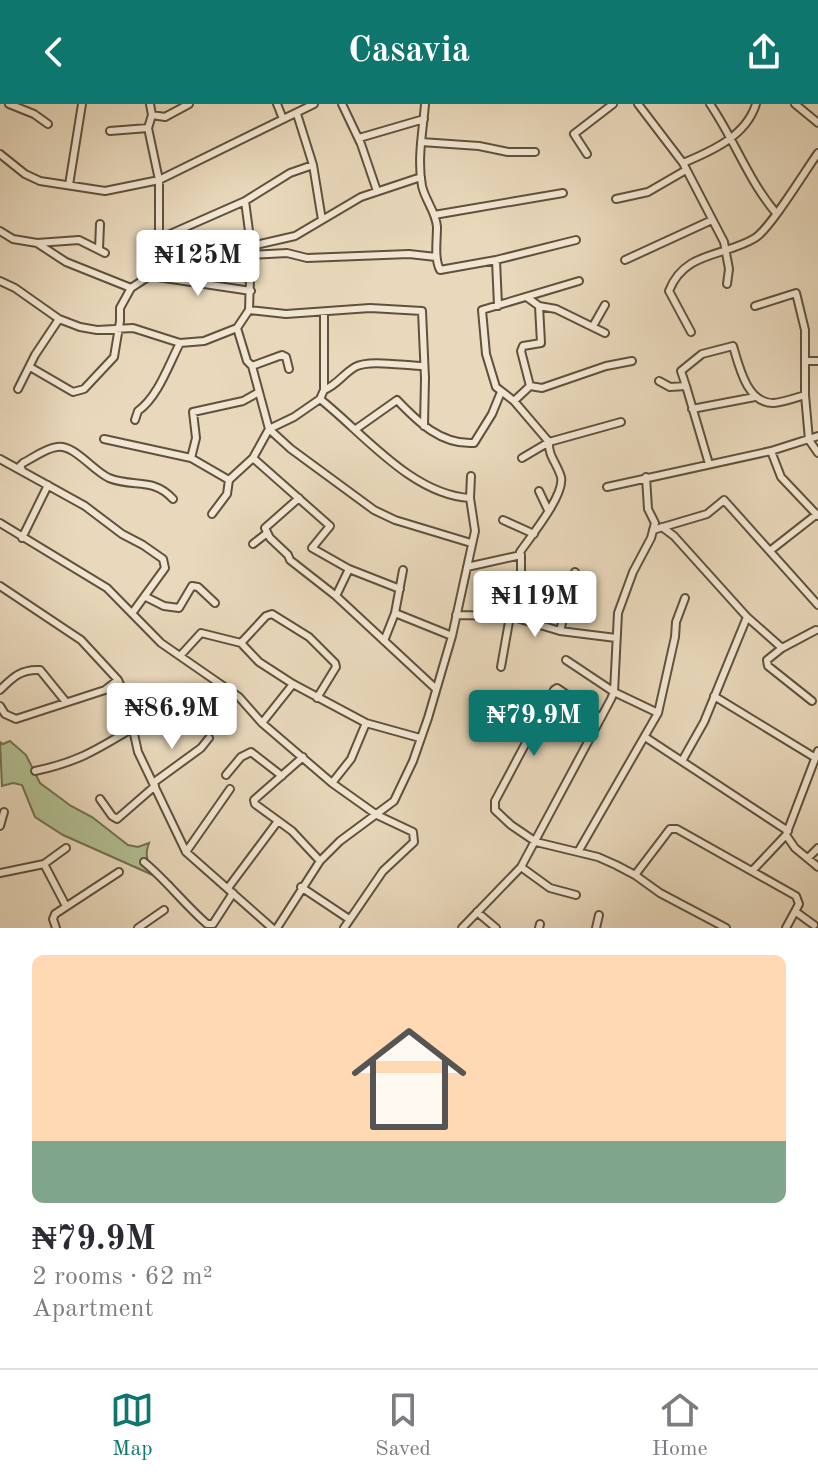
<!DOCTYPE html>
<html lang="en">
<head>
<meta charset="utf-8">
<style>
  body { margin:0; font-family:"Old Standard TT",serif; background:#f2f2f3; color:#2b2b33; height:100vh; display:flex; flex-direction:column; font-size:30px; white-space:nowrap }
  * { box-sizing:border-box; margin:0 }
  p { font-size:26px; color:#7c7c81 }
  .icon { flex:none; width:44px; height:44px; fill:none; stroke:currentColor; stroke-width:2; stroke-linecap:round; stroke-linejoin:round }
  .map { position:relative; height:824px; overflow:hidden }
  .panel { display:flex; flex-direction:column; background:#fff; flex:1 }
  .panel>* { flex:none }
  .price { position:absolute; translate:-50% -68px; padding:0 18px; border-radius:8px; background:#fff; color:#222; font-size:26px; line-height:52px; filter:drop-shadow(0 2px 4px #0008) }
  .price::after { content:''; position:absolute; left:50%; top:48px; width:24px; height:18px; margin-left:-12px; background:inherit; clip-path:polygon(0 0,100% 0,50% 100%) }
  .price.on { background:#0f766e; color:#fff }
  ul { padding:0; list-style:none }
  li { display:grid; align-content:center; gap:16px; height:424px; padding:0 32px }
  li span { display:grid; place-items:center; height:248px; border-radius:12px; color:#555 }
  li>.icon { margin-inline-start:auto }
  span .icon { width:144px; height:144px; fill:#fffc; stroke-width:1 }
  li b { font-size:34px }
  header { display:flex; justify-content:space-between; align-items:center; height:104px; padding:0 32px; background:#0f766e; color:#fff; font-size:36px; font-weight:800 }
  .menu { display:flex; justify-content:space-around; align-items:center; height:112px; border-top:2px solid #e1e1e2; background:#fff; font-size:22px; color:#7c7c81 }
  .menu a { display:grid; justify-items:center; gap:4px }
  .menu .on { color:#0f766e }
  .map>svg:first-child { display:block }
  .green { fill:#b2c093; stroke:#727251; stroke-width:2 }
  .lines { fill:none; stroke-linecap:round; stroke-linejoin:round }
  .minor-casing { stroke:#60513a; stroke-width:10 }
  .minor { stroke:#f1e6d3; stroke-width:6 }
</style>
</head>
<body>
<header><svg class="icon" aria-label="back" viewBox="0 0 24 24"><path d="M15 5l-7 7 7 7"/></svg>Casavia<svg class="icon" aria-label="share" viewBox="0 0 24 24"><path d="M12 15V3M7 8l5-5 5 5M5 13v7h14v-7"/></svg></header>
<div class="map">
<svg width="818" height="824" viewBox="0 0 818 824">
  <rect width="100%" height="100%" fill="#e9d8bb"/>
  <filter id="stains"><feTurbulence type="fractalNoise" baseFrequency=".0025" numOctaves="4"/><feColorMatrix values="0 0 0 0 .2 0 0 0 0 .09 0 0 0 0 .02 0 0 0 .5 -.17"/></filter>
  <radialGradient id="worn" r=".72"><stop offset=".6" stop-color="#630" stop-opacity="0"/><stop offset="1" stop-color="#630" stop-opacity=".3"/></radialGradient>
  <!-- green -->
  <path class="green" d="M10,637L26,651L40,679L71,702L92,713L128,741L138,743L149,739C140,762 158,767 173,780L63,731L35,713L22,681L13,679L2,682L0,638L3,640Z"/>
  <g class="lines">
    <defs>
      <path id="minor" d="M9,0L34,10L48,20
        M277,0L283,15
        M342,0L361,40L377,87
        M425,0C423,26 417,55 422,82C425,96 436,108 437,123C437,137 434,154 440,166L496,156L576,136
        M638,0L683,59L724,138L729,165L727,180
        M710,0C734,35 748,76 776,109
        M795,0L818,19
        M297,10L313,61L322,116
        M152,11L165,13L189,0
        M110,27L148,24
        M359,34L424,15
        M421,38L479,42L508,48H535
        M0,50L25,70L40,77L105,87L159,76L314,0
        M587,50L574,30L613,0
        M683,59C712,47 746,32 756,0
        M69,81L82,0
        M616,95L648,88L686,66
        M434,111L563,89
        M0,127L13,135L37,139L66,158L131,184
        M161,134L245,97L290,69L313,61
        M37,139L79,136L105,149
        M251,142L295,132L361,93L421,73
        M99,145L100,120
        M251,151L287,149L307,154L409,150L436,153
        M496,156L498,202
        M625,156L712,116
        M151,172L251,187
        M0,177L15,184L59,215L80,223L97,226L133,224L180,239L204,237L237,224L249,206L251,142L245,97
        M528,194L539,202L541,239L523,242L521,247L530,282
        M539,202L556,205L605,229
        M755,202L796,189L805,226V291
        M249,206L286,210L370,204L422,207L425,274L424,322
        M593,222L605,201
        M237,224L247,257L252,262L269,325L291,345L374,406L395,416L471,439
        M691,228L669,187C684,147 724,153 755,134C770,125 805,67 818,49
        M805,257H818
        M252,262L282,251L286,253L289,265
        M30,263L73,288L84,285L114,253L120,217V204L131,184L154,169L159,163V76L148,24L152,11L150,0
        M659,277L670,283L686,282L709,360
        M686,282L681,267L702,250L733,242C739,262 747,300 774,299C784,298 795,294 805,291L809,336L818,349
        M18,285L35,251L59,215
        M324,286C337,281 343,270 355,263C369,255 406,262 424,262
        M320,295C363,329 412,391 470,394
        M514,297L530,282L542,284L606,262L632,257
        M692,305L755,293
        M135,316L138,307C158,293 169,260 180,239
        M356,325L397,296C418,318 441,341 474,339L492,310L501,288
        M104,335L191,354L229,376L227,390L212,410
        M771,347L781,373L818,412
        M191,354L196,334L193,308L243,297L259,288
        M253,354L330,422L312,444L349,465L400,485
        M522,354L549,338L621,318
        M0,355L85,402L122,430L143,441L163,455L165,464L133,508
        M22,366L20,362L23,359C33,354 46,344 57,343C74,340 93,367 109,374C134,384 153,373 173,395
        M229,376L253,354L269,325L294,313L320,295L324,286V209
        M607,383L771,347L818,332
        M539,387L548,406
        M299,394L265,424L270,434L288,451L290,456L336,492L435,584
        M503,416L534,430
        M0,419L107,484L161,539L239,593L262,619L332,679L377,711L413,728L414,738L383,767L344,824
        M662,423L674,432L747,513L782,544L816,526
        M653,426L707,410L724,396L818,501
        M22,434L48,381
        M253,440L267,429
        M771,446L817,410
        M467,463L521,451L520,448C531,432 565,391 561,373C557,359 548,352 549,338L514,297L496,283L486,250L482,206L579,177
        M0,482L81,536L118,576L126,594L138,648L186,748L272,824
        M336,492L349,465
        M146,493L164,502L179,504L192,482L198,483L215,499
        M395,509L452,532
        M456,511L510,512L560,527L616,534
        M560,527L575,468
        M384,537L395,509L403,466
        M241,539L266,512L272,510L309,533L335,559L336,563L317,594
        M782,544L767,556L768,562L812,597
        M180,552L201,529L241,539L259,558L293,580L366,619L420,634
        M566,556L614,588L658,609
        M501,563L510,512L519,502L521,493V451
        M0,586C13,573 21,565 40,566L66,598
        M714,592L814,653
        M0,602L5,610L16,615L105,586L118,576
        M601,614L557,584L554,586L495,697V706L511,721L536,738L598,753L616,761L635,771L660,789L726,824
        M262,619L293,580
        M645,633L788,727
        M818,647L786,731L795,744L818,763
        M303,653L254,696L255,700L292,727L320,757
        M682,657L704,618L747,513
        M35,667C83,657 102,642 143,618C152,613 163,612 172,606L170,596
        M226,671L241,653L251,648L282,672
        M153,679L201,644L209,634
        M332,679L351,655L366,619
        M100,695L112,712L117,715L155,682
        M0,722L4,708
        M186,748L230,685
        M578,748L658,609L675,533L676,518L685,494
        M809,753L818,744
        M144,758C167,777 184,800 207,820H213L233,789
        M44,760L66,802
        M521,763L550,784L576,791
        M752,767L786,731
        M0,769L44,760L66,744
        M635,771L670,725H677L796,792L799,800L786,824
        M301,783L349,815
        M228,784L278,717
        M477,808L496,824
        M796,808L814,821
        M56,824L53,815L55,810L119,768
        M138,824L164,806
        M277,824L320,757L340,737L394,697L413,657L428,614L452,532L475,427L470,394L471,372
        M462,824L521,763L611,595L614,588L618,509L633,468L651,434L655,419L648,405L646,373
        M539,824L540,820
        M596,824L599,811"/>
    </defs>
    <!-- minor casing -->
    <use href="#minor" class="minor-casing"/>
    <!-- minor -->
    <use href="#minor" class="minor"/>
  </g>
  <rect width="100%" height="100%" filter="url(#stains)"/>
  <rect width="100%" height="100%" fill="url(#worn)"/>
</svg>
<b class="price" style="left:198px;top:194px">₦125M</b>
<b class="price" style="left:535px;top:535px">₦119M</b>
<b class="price" style="left:172px;top:647px">₦86.9M</b>
<b class="price on" style="left:534px;top:654px">₦79.9M</b>
</div>
<section class="panel">
<ul>
<li><span style="background:linear-gradient(#ffd9b3 75%,#7fa58c 0)"><svg class="icon" aria-label="home" viewBox="0 0 24 24"><path d="M3 11l9-7 9 7M6 9v11h12V9"/></svg></span><div><b>₦79.9M</b><p>2 rooms · 62 m²</p><p>Apartment</p></div></li>
</ul>
</section>
<nav class="menu">
<a class="on"><svg class="icon" aria-label="map" viewBox="0 0 24 24"><path d="M3 6l6-2 6 2 6-2v14l-6 2-6-2-6 2zM9 4v14M15 6v14"/></svg>Map</a>
<a><svg class="icon" aria-label="saved" viewBox="0 0 24 24"><path d="M7 4h10v16l-5-4-5 4z"/></svg>Saved</a>
<a><svg class="icon" aria-label="home" viewBox="0 0 24 24"><path d="M3 11l9-7 9 7M6 9v11h12V9"/></svg>Home</a>
</nav>
</body>
</html>
